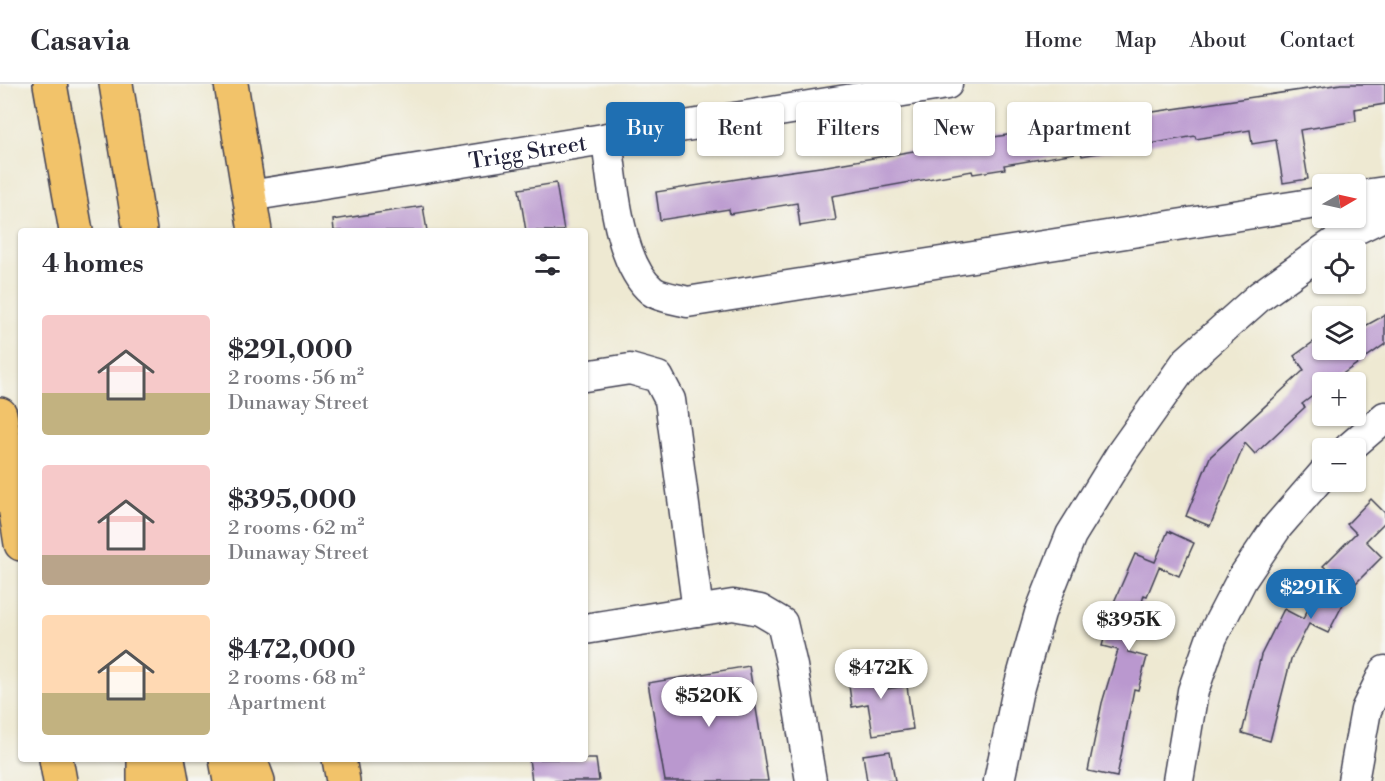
<!DOCTYPE html>
<html lang="en">
<head>
<meta charset="utf-8">
<style>
  body { margin:0; font-family:"Libre Bodoni",serif; background:#f7f7f7; color:#2b2b33; height:100vh; display:flex; flex-direction:column; font-size:22px; white-space:nowrap }
  * { box-sizing:border-box; margin:0 }
  p { font-size:20px; color:#7c7c81 }
  .icon { flex:none; width:33px; height:33px; fill:none; stroke:currentColor; stroke-width:2; stroke-linecap:round; stroke-linejoin:round }
  .map { position:relative; flex:1; overflow:hidden }
  .drawer { position:absolute; left:18px; top:144px; width:570px; height:534px; display:flex; flex-direction:column; background:#fff; border-radius:6px; box-shadow:0 2px 4px #0004 }
  .drawer>* { flex:none }
  .hud { position:absolute; left:606px; top:18px; width:570px; height:54px; display:flex; gap:12px }
  .needle { width:39px; rotate:81deg }
  .controls { position:absolute; left:1312px; top:90px; display:grid; gap:12px }
  .controls a { display:grid; place-items:center; width:54px; height:54px; border-radius:6px; background:#fff; box-shadow:0 2px 4px #0004; font-size:30px }
  .price { position:absolute; translate:-50% -51px; padding:0 14px; border-radius:21px; background:#fff; color:#222; font-size:20px; line-height:39px; filter:drop-shadow(0 2px 3px #0008) }
  .price::after { content:''; position:absolute; left:50%; top:36px; width:18px; height:14px; margin-left:-9px; background:inherit; clip-path:polygon(0 0,100% 0,50% 100%) }
  .price.active { background:#1f6fb2; color:#fff }
  ul { padding:0; list-style:none }
  li { display:flex; align-items:center; gap:18px; height:150px; padding:0 24px }
  li span { display:grid; place-items:center; flex:none; width:168px; height:120px; border-radius:6px; color:#555 }
  li>.icon { margin-inline-start:auto }
  span .icon { width:72px; height:72px; fill:#fffc; stroke-width:1 }
  li b { font-size:26px }
  h2 { display:flex; justify-content:space-between; align-items:center; height:72px; padding:0 24px; font-size:26px }
  .tag { padding:0 21px; border-radius:6px; background:#fff; box-shadow:0 2px 4px #0004; font-size:21px; line-height:54px }
  .tag.active { background:#1f6fb2; color:#fff }
  header { display:flex; align-items:center; gap:36px; box-sizing:border-box; height:84px; padding:0 30px; background:#fff; border-bottom:2px solid #e1e1e2 }
  header strong { font-size:28px }
  nav { display:flex; gap:33px; margin-inline-start:auto; font-size:21px }
  .map>svg:first-child { display:block }
  .building { fill:#ba98cf }
  .lines { fill:none; stroke-linecap:round; stroke-linejoin:round }
  .minor-casing { stroke:#414052; stroke-width:33 }
  .major-casing { stroke:#414052; stroke-width:36 }
  .highway-casing { stroke:#414052; stroke-width:36 }
  .minor { stroke:#fff; stroke-width:30 }
  .major { stroke:#f2c36a; stroke-width:33 }
  .highway { stroke:#f2c36a; stroke-width:33 }
  .labels { text-anchor:middle; stroke-width:6; stroke-linejoin:round; paint-order:stroke }
  .street-label { font-size:22px; fill:#22223b; stroke:#f6f6f2 }
</style>
</head>
<body>
<header>
<strong>Casavia</strong>
<nav><a>Home</a><a>Map</a><a>About</a><a>Contact</a></nav>
</header>
<div class="map">
<svg width="1385" height="697" viewBox="0 0 1385 697">
  <rect width="100%" height="100%" fill="#f6f6f2"/>
  <filter id="ink" filterUnits="userSpaceOnUse"><feTurbulence type="fractalNoise" baseFrequency=".0167" numOctaves="2"/><feDisplacementMap in="SourceGraphic" scale="12" xChannelSelector="R" yChannelSelector="G"/><feConvolveMatrix kernelMatrix="1 2 1 2 8 2 1 2 1" color-interpolation-filters="sRGB"/></filter>
  <filter id="wash" filterUnits="userSpaceOnUse"><feTurbulence type="fractalNoise" baseFrequency=".008" numOctaves="4" result="noise"/><feDisplacementMap in="SourceGraphic" scale="24" xChannelSelector="R" yChannelSelector="G"/><feGaussianBlur stdDeviation="1.35" result="paint"/><feColorMatrix in="noise" values="0 0 0 0 0 0 0 0 0 0 0 0 0 0 0 0 0 1.4 0 .05"/><feComposite in="paint" operator="in"/></filter>
  <g filter="url(#wash)">
    <rect width="100%" height="100%" fill="#eee9d2"/>
    <g id="blocks">
      <!-- building -->
      <path class="building" d="M1341,0H1385V20L1355,25L1356,37L1300,46L1308,95L1283,99L1276,56L1252,60L1250,46L1196,55L1195,52L1082,72L1081,68L1004,81L1005,85L973,90L972,87L832,112L836,136L800,142L797,119L730,130L729,125L660,136L656,108L756,92L827,82L1000,52L1133,33V31Z
        M556,99L564,147H526L519,105Z
        M423,122L427,147H334L333,136Z
        M1385,231V260L1331,298H1323V304L1302,320L1305,323L1255,370L1245,359L1210,442L1186,432L1210,373L1304,286L1294,272L1323,251V266H1356V247Z
        M1371,415L1385,429V438L1366,457L1382,473L1352,503L1328,549L1309,540L1291,575L1270,657L1242,649L1261,571L1284,525L1303,535L1328,486L1323,482L1356,449L1347,440Z
        M1168,447L1194,459L1179,492L1159,483L1147,512L1144,511L1128,568L1147,573L1138,606L1134,605L1117,693L1088,687L1102,619L1118,566L1102,562L1114,518L1135,470L1155,478Z
        M883,581L887,605L907,602L913,645L873,651L868,620L852,623L847,587Z
        M749,582L768,697H665L648,599Z
        M890,667L895,697H867L863,671Z
        M529,675H596L599,697H532Z"/>
    </g>
  </g>
  <g filter="url(#ink)">
    <use href="#blocks" fill-opacity="0" stroke="#414052" stroke-width="1.5"/>
    <g class="lines">
      <defs>
        <g id="minor">
          <path d="M607,54C612,96 618,179 652,207C660,213 677,215 687,218L1323,118"/>
          <path id="s1" d="M249,112L947,0"/>
          <path d="M1356,112L1385,108"/>
          <path d="M1324,166L1350,148L1385,131"/>
          <path d="M585,292L630,285L658,293L670,316L698,527"/>
          <path d="M1349,364L1385,333"/>
          <path d="M585,545L733,521L760,526L782,539L792,582L811,697"/>
          <path d="M999,697L1017,610L1040,529L1071,451L1123,367L1187,277L1260,212L1323,167"/>
          <path d="M1178,697L1193,607L1212,553L1242,495L1277,443L1323,390"/>
          <path d="M1353,697L1366,626L1385,587"/>
        </g>
        <path id="major" d="M231,0L255,147
          M0,330L21,460
          M56,675L60,697
          M339,675L343,697"/>
        <path id="highway" d="M50,0L76,147
          M116,0L140,147
          M168,675L172,697
          M226,675L230,697
          M250,675L258,697
          M144,697V675"/>
      </defs>
      <!-- minor casing -->
      <use href="#minor" class="minor-casing"/>
      <!-- major casing -->
      <use href="#major" class="major-casing"/>
      <!-- highway casing -->
      <use href="#highway" class="highway-casing"/>
      <!-- minor -->
      <use href="#minor" class="minor"/>
      <!-- major -->
      <use href="#major" class="major"/>
      <!-- highway -->
      <use href="#highway" class="highway"/>
    </g>
  </g>
  <g class="labels">
    <!-- street labels -->
    <g class="street-label">
      <text dy="8" stroke="none"><textPath href="#s1" startOffset="282">Trigg Street</textPath></text>
    </g>
  </g>
</svg>
<div class="controls">
<a><svg class="needle" viewBox="-14 -14 28 28"><path d="M0-13l5 13h-10z" fill="#e53935"/><path d="M0 13l5-13h-10z" fill="#7c7c81"/></svg></a>
<a><svg class="icon" aria-label="locate" viewBox="0 0 24 24"><circle cx="12" cy="12" r="6"/><path d="M12 2v4M12 18v4M2 12h4M18 12h4"/></svg></a>
<a><svg class="icon" aria-label="layers" viewBox="0 0 24 24"><path d="M12 4l9 5-9 5-9-5zM3 14l9 5 9-5"/></svg></a>
<a>+</a>
<a>−</a>
</div>
<b class="price active" style="left:1311px;top:536px">$291K</b>
<b class="price" style="left:1129px;top:568px">$395K</b>
<b class="price" style="left:881px;top:616px">$472K</b>
<b class="price" style="left:709px;top:644px">$520K</b>
<div class="hud">
<a class="tag active">Buy</a>
<a class="tag">Rent</a>
<a class="tag">Filters</a>
<a class="tag">New</a>
<a class="tag">Apartment</a>
</div>
<section class="drawer">
<h2>4 homes<svg class="icon" aria-label="filters" viewBox="0 0 24 24"><path d="M4 7h16M4 17h16"/><circle cx="9" cy="7" r="2"/><circle cx="15" cy="17" r="2"/></svg></h2>
<ul>
<li><span style="background:linear-gradient(#f6c9c9 65%,#c2b280 0)"><svg class="icon" aria-label="home" viewBox="0 0 24 24"><path d="M3 11l9-7 9 7M6 9v11h12V9"/></svg></span><div><b>$291,000</b><p>2 rooms · 56 m²</p><p>Dunaway Street</p></div></li>
<li><span style="background:linear-gradient(#f6c9c9 75%,#b9a48a 0)"><svg class="icon" aria-label="home" viewBox="0 0 24 24"><path d="M3 11l9-7 9 7M6 9v11h12V9"/></svg></span><div><b>$395,000</b><p>2 rooms · 62 m²</p><p>Dunaway Street</p></div></li>
<li><span style="background:linear-gradient(#ffd9b3 65%,#c2b280 0)"><svg class="icon" aria-label="home" viewBox="0 0 24 24"><path d="M3 11l9-7 9 7M6 9v11h12V9"/></svg></span><div><b>$472,000</b><p>2 rooms · 68 m²</p><p>Apartment</p></div></li>
</ul>
</section>
</div>
</body>
</html>
